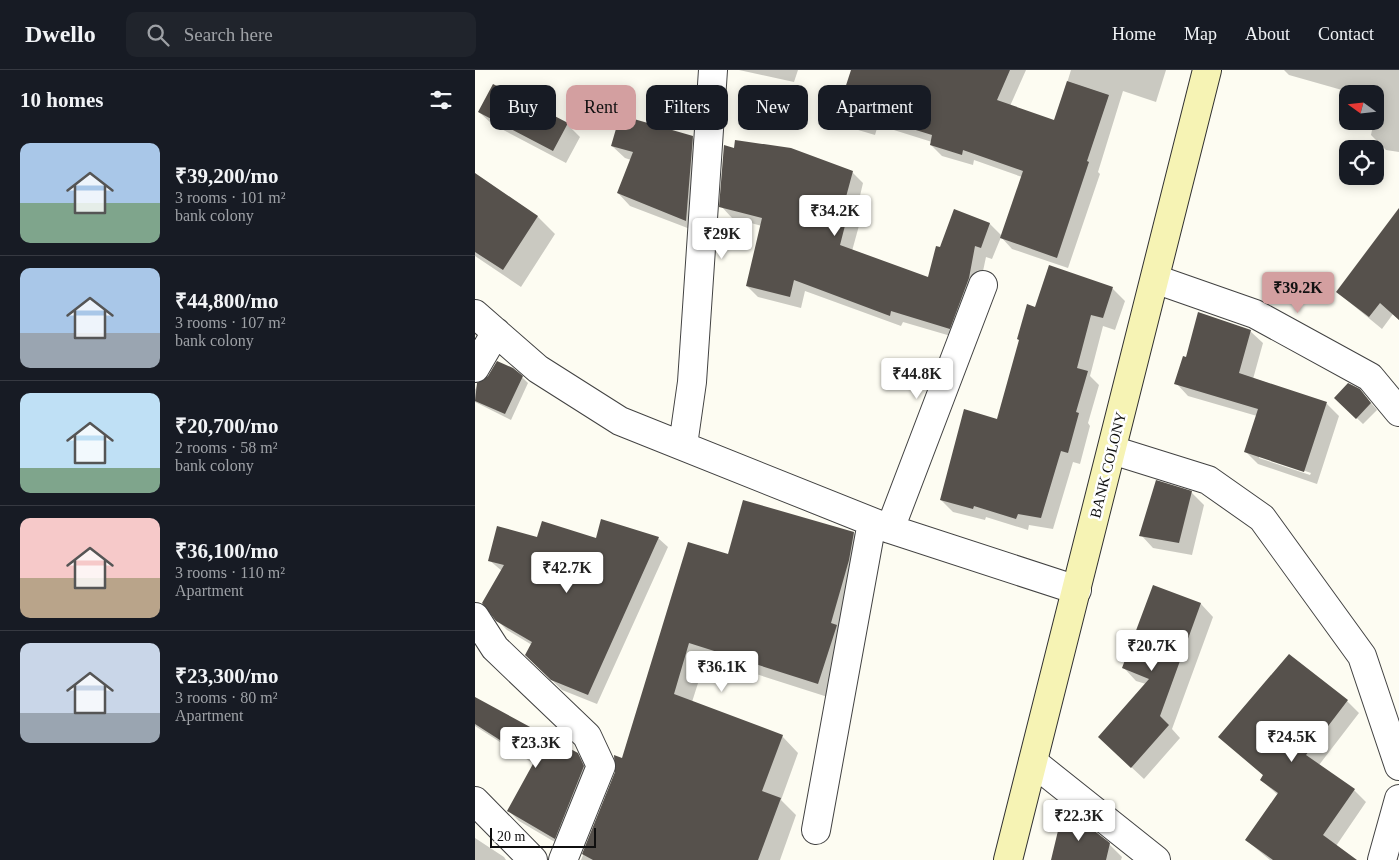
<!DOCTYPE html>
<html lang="en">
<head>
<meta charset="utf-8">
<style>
  body { margin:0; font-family:"Times New Roman",serif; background:#20242c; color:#f1f3f6; height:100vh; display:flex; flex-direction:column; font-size:19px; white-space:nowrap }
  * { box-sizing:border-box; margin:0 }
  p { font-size:16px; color:#9ea1a6 }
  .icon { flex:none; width:28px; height:28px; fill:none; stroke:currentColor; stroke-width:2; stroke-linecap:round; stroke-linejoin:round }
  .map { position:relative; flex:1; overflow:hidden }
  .sheet { display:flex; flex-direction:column; background:#171b24; width:475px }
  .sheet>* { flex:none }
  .guide { position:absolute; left:15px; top:15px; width:475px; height:45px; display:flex; gap:10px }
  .needle { width:32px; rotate:285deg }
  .tools { position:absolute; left:864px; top:15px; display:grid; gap:10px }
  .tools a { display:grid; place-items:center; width:45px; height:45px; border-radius:10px; background:#171b24; box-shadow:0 2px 12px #0003; font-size:25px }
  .scale { position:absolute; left:15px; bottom:12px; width:106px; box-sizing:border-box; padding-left:5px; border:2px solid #0f0f0f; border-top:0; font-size:14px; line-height:18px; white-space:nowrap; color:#0f0f0f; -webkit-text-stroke:4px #fff; paint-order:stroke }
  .price { position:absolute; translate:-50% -42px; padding:0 11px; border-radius:5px; background:#fff; color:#222; font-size:16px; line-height:32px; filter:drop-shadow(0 1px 2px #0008) }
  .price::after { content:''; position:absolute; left:50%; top:30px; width:15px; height:11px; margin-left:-8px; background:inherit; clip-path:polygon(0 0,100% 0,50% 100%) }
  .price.on { background:#d39fa0; color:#111 }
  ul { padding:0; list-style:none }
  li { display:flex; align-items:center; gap:15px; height:125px; padding:0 20px }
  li+li { border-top:1px solid #363941 }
  li span { display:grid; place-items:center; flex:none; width:140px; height:100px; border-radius:10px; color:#555 }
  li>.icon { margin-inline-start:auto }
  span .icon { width:60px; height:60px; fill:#fffc; stroke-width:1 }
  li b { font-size:21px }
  h2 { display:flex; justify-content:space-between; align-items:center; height:60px; padding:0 20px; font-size:21px }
  .chip { padding:0 18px; border-radius:10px; background:#171b24; box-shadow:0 2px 12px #0003; font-size:18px; line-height:45px }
  .chip.on { background:#d39fa0; color:#111 }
  header { display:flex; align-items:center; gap:30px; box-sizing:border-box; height:70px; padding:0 25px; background:#171b24; border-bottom:1px solid #363941 }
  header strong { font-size:24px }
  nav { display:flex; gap:28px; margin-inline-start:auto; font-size:18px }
  .search { width:350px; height:45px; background:#20242c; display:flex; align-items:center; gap:12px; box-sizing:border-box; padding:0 18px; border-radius:10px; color:#9ea1a6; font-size:19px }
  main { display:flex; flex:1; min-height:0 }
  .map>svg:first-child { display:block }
  .shadow { fill:#0003; fill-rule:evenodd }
  .building { fill:#56514c }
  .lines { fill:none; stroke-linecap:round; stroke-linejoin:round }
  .street-casing { stroke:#424242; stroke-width:30 }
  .secondary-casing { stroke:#313131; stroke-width:30 }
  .street { stroke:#fff; stroke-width:28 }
  .secondary { stroke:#f6f3b4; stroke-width:28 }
  .labels { text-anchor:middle; stroke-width:5; stroke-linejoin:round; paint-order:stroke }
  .street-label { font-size:15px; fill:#0f0f0f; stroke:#fff }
</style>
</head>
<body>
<header>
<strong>Dwello</strong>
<div class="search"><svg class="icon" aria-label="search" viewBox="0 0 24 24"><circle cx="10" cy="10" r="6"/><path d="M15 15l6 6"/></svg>Search here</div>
<nav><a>Home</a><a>Map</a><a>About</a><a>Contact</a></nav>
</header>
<main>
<section class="sheet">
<h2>10 homes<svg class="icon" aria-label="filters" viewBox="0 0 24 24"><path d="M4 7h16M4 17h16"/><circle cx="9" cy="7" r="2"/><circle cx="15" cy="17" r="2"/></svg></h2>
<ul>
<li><span style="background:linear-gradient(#a9c7e8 60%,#7fa58c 0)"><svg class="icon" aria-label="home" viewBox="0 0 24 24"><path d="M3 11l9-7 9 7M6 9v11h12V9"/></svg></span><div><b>₹39,200/mo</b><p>3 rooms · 101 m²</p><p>bank colony</p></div></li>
<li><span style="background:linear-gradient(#a9c7e8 65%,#9aa5b1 0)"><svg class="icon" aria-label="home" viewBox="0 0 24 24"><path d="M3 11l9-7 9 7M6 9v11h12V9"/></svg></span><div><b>₹44,800/mo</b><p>3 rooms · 107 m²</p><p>bank colony</p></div></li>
<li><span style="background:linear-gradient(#bfe0f5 75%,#7fa58c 0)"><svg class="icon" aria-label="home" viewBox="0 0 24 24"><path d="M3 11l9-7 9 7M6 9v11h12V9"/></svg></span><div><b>₹20,700/mo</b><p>2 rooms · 58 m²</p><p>bank colony</p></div></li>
<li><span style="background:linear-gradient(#f6c9c9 60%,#b9a48a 0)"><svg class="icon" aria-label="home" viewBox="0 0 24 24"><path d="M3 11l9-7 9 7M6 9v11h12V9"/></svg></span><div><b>₹36,100/mo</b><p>3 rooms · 110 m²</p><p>Apartment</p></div></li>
<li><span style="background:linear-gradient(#c9d6e8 70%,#9aa5b1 0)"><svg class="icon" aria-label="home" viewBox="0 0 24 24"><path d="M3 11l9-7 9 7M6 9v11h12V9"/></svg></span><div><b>₹23,300/mo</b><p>3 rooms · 80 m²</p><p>Apartment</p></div></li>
</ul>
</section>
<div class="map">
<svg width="924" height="790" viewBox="0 0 924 790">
  <rect width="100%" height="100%" fill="#fdfcf2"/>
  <!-- shadow -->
  <path class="shadow" d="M264,0H323L319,12Z
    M488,0H551L535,36L580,52L596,0H691L681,32L648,21L623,102L625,104L593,198L537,179L526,167L517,189L511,187L504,220L486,269L428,252L426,256L330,221L326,238L283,227L272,216L287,156L257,148L246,136L377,102L388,113L380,147L385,152L377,181L454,209L479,141L515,154L527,166L547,107L499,90L498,95L467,86L456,75L457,72L403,55L400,65L373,57L362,46Z
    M809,0H924V82L911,80L896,65L903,30L900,29V24H881L814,5Z
    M4,42L92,54L105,67L91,93L17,54Z
    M217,67L230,80L223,162L155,136L143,123L156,90L150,88L137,76Z
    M0,105L63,147L80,164L46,217L0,186Z
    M924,147V250L918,244L907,259L862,222Z
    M575,197L638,219L650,231L640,260L628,256L615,306L624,315L613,353L615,356L605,394L598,392L578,459L554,455L553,460L511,447L510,450L478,442L466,430L522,350Z
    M775,261L788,273L778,309L852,334L864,346L842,414L783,394L771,382L782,346L713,326L701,313L712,288ZM784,385L836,403L835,405L784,388Z
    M47,307L53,313L36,350L0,332V320L3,314Z
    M891,327L902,340L888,354L861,328Z
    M716,422L729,435L717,485L678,478L666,465Z
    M379,463L395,479L359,629L231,588L217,632L307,666L323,683L306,730L321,745L305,790H106L142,702L254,485Z
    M63,468H183L193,477L122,634L87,620L51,585L57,575L32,560L22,550L27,501L14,490Z
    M679,517L726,534L738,547L697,659L705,668L669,709L637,679L671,614L661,611L649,598Z
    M0,628L102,684L113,694L90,778L44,751L34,741L59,694L0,656Z
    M872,631L884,643L844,695L879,720L891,732L861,776L879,790H795L771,770L803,725L786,710L789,706L744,666Z
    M0,768L29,787L31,790H0Z
    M634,774L647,787L646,790H577Z"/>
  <!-- building -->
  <path class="building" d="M376,0H535L522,30L579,50L592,11L634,25L612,91L614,92L582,188L525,168L548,101L488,80L487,85L455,75L457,65L392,45L389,55L361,46Z
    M18,14L93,53L78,81L3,42Z
    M145,45L218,66L211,151L142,123L158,82L136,76Z
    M260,70L316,78L378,101L368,138L374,140L365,175L453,207L461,176L465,177L479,139L515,153L506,178L500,176L494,208L475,259L416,241L415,246L319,210L315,227L271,216L287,148L244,137L249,75L259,78Z
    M0,103L63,146L28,200L0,182Z
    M924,138V250L905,233L894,247L861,222Z
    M574,195L638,217L628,248L616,245L602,298L613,301L601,342L604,343L593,383L586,381L566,448L543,444L541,449L499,436L498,439L465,430L489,339L522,349L544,270L542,269L552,234L560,237Z
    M723,242L776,260L764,303L852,332L829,402L769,382L783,339L699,314L708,286L711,287Z
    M22,291L38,298L48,306L30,344L0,331L2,313L13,306Z
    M873,313L885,319L896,333L881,349L859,328Z
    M681,410L717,421L704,473L664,466Z
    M268,430L379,462L374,490L356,553L362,555L343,614L214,573L199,624L308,665L287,721L306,728L283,790H118L107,784L140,702L139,685L147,688L213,472L253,484Z
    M126,449L184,467L113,625L76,610L50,585L57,572L21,551L7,533L29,495L13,491L22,456L62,467L67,451L121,468Z
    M678,515L726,533L685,646L694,655L656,698L623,667L674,609L647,598Z
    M814,584L873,630L831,685L880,719L848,765L882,790H798L770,770L803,723L785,710L788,705L743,667Z
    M0,627L103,683L109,696L80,769L32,741L59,692L0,654Z
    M587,744L604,749L635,773L631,790H576Z"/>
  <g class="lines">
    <defs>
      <path id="street" d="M680,209L780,244L895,307L924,342
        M0,244L63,299L145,351L415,459L602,520
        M0,298L21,262
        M208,375L217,312L238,0
        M637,380L733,410L787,448L887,586L924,696
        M415,459L508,215
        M0,547L20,578L112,666L126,696L88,790
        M558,692L681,790
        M0,731L58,790
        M341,760L397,452
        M907,790L924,729"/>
      <path id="secondary" d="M533,790L732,0"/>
    </defs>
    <!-- street casing -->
    <use href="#street" class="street-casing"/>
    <!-- secondary casing -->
    <use href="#secondary" class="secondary-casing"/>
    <!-- street -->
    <use href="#street" class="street"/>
    <!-- secondary -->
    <use href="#secondary" class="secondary"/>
  </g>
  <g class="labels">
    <!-- street labels -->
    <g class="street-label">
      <text transform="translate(633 395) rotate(-76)" y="5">BANK COLONY</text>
    </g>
  </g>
</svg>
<div class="tools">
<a><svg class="needle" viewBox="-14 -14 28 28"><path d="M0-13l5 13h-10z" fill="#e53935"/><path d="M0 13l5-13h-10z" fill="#9ea1a6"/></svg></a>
<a><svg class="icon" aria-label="locate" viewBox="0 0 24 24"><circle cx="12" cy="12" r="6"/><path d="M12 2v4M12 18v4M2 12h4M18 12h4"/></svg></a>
</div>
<div class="scale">20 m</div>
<b class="price" style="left:360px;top:167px">₹34.2K</b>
<b class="price" style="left:247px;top:190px">₹29K</b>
<b class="price on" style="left:823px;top:244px">₹39.2K</b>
<b class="price" style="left:442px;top:330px">₹44.8K</b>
<b class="price" style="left:92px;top:524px">₹42.7K</b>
<b class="price" style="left:677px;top:602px">₹20.7K</b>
<b class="price" style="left:247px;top:623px">₹36.1K</b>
<b class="price" style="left:817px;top:693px">₹24.5K</b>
<b class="price" style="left:61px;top:699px">₹23.3K</b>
<b class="price" style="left:604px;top:772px">₹22.3K</b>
<div class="guide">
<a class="chip">Buy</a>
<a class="chip on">Rent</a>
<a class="chip">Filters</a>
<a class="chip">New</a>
<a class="chip">Apartment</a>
</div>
</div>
</main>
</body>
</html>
